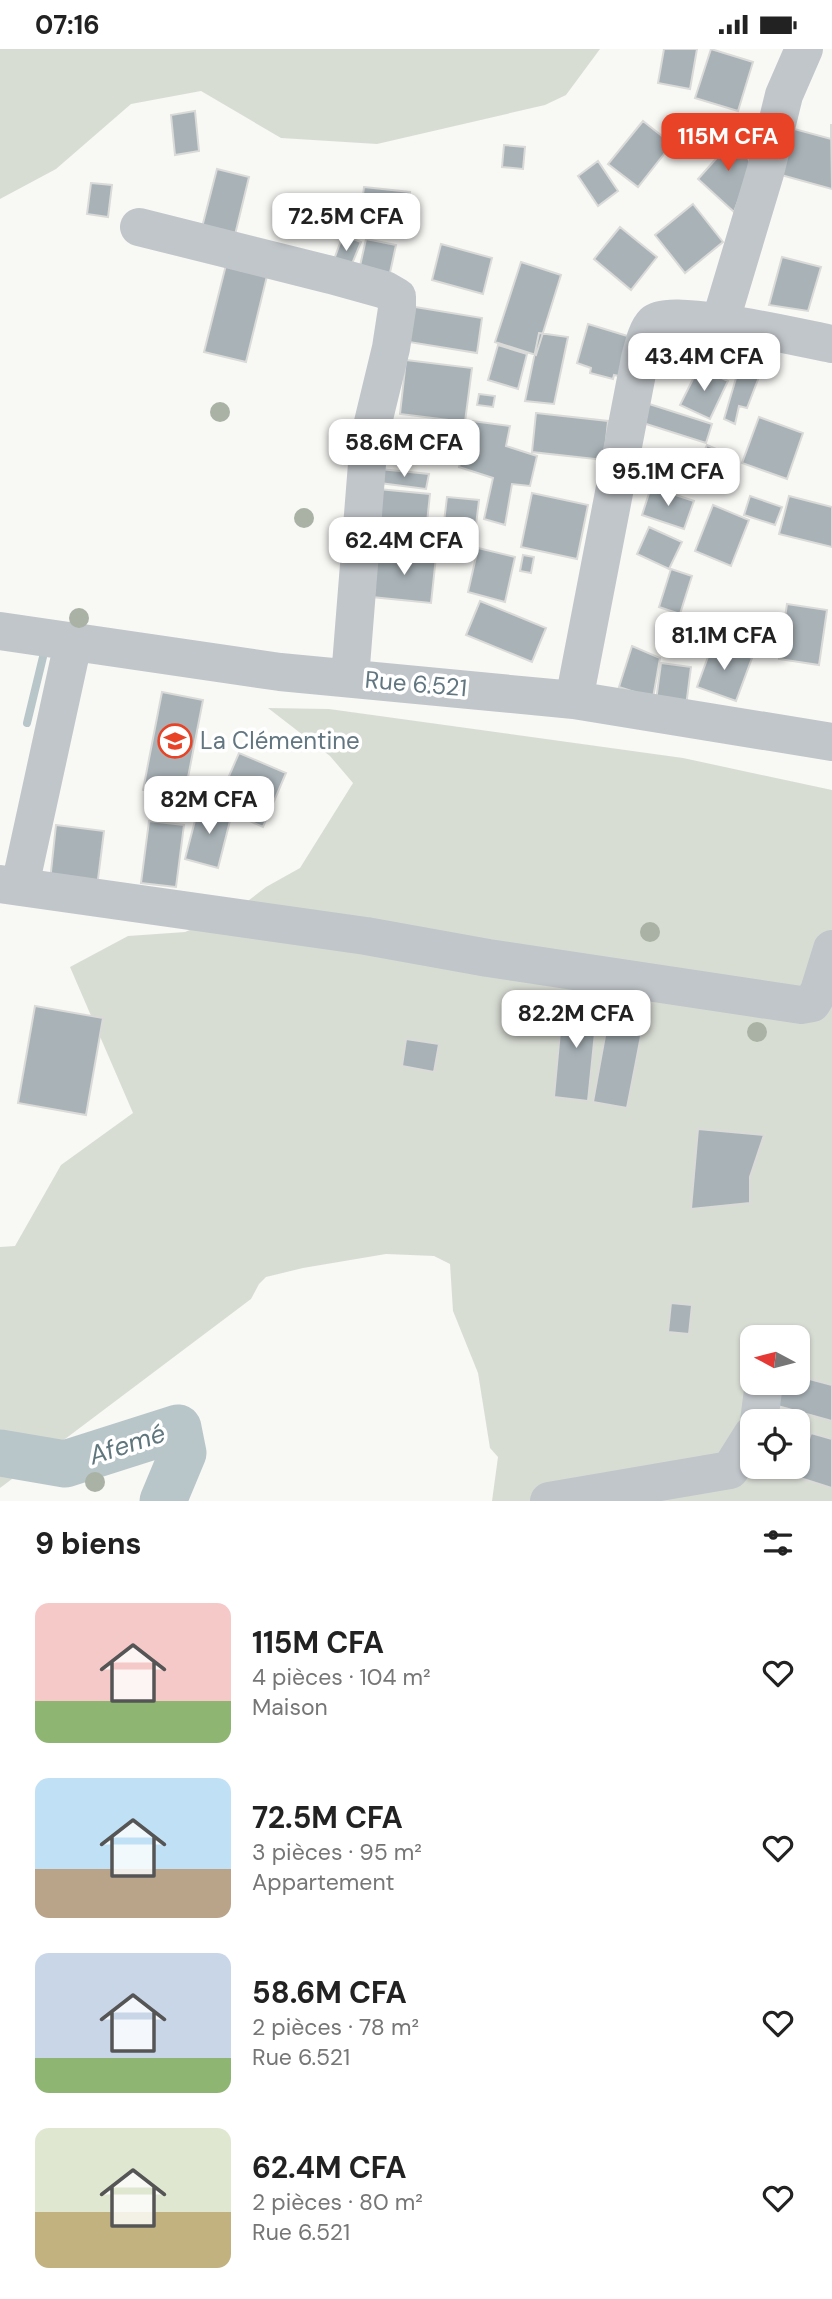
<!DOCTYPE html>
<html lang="fr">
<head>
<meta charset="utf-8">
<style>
  body { margin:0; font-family:"DM Sans",sans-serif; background:#f6f6f6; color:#222; height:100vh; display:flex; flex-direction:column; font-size:26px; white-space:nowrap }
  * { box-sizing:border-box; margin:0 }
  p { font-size:23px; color:#767676 }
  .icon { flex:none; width:38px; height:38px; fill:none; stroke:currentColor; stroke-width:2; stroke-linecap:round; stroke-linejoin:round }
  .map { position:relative; height:1452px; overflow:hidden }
  .details { display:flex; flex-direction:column; background:#fff; flex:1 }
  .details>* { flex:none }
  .needle { width:46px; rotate:277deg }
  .fabs { position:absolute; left:740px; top:1276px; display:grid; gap:14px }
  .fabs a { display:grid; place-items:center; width:70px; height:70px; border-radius:14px; background:#fff; box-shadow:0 2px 5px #0004; font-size:35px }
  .price { position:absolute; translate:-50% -60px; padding:0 16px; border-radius:14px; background:#fff; color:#222; font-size:23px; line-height:46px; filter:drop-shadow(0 2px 4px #0008) }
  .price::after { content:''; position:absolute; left:50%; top:42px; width:21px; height:16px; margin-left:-10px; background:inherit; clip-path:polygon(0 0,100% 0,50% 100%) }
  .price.selected { background:#e84326; color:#fff }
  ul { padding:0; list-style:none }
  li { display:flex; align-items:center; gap:21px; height:175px; padding:0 35px }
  li span { display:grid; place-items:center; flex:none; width:196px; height:140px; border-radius:14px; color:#555 }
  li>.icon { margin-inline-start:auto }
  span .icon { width:84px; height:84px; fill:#fffc; stroke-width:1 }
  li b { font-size:30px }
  h2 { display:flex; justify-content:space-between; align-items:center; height:84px; padding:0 35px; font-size:30px }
  .status { display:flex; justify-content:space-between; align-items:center; height:49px; padding:0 35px; background:#fff; direction:ltr }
  .status svg { height:19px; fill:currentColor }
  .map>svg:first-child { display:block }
  .green { fill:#d8ddd4; fill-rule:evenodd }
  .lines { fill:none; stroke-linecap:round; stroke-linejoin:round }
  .stream { stroke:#b8c6c9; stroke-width:8 }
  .river { stroke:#b8c6c9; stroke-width:47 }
  .building { fill:#a8b2b7; stroke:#dadad8; stroke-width:2 }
  .minor { stroke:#c1c6ca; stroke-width:38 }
  .tree { fill:#a9b2a4 }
  .labels { text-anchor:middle; stroke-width:7; stroke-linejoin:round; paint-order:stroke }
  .street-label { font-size:24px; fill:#627681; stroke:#fff }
  .poi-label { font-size:24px; fill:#627681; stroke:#fff; text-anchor:start }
  .water-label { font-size:26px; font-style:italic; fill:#5e767c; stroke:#fff }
</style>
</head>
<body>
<div class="status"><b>07:16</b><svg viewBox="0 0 49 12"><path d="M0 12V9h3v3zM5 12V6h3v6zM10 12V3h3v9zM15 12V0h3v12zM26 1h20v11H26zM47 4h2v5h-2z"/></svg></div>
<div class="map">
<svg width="832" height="1452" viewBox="0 0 832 1452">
  <rect width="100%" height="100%" fill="#f8f8f5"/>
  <!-- green -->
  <path class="green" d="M0,0H600L566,46L545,56L377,95L281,89L201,42L131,55L56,120L0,150Z
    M268,659L329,660L683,709L832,741V1452H492L498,1408L490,1399L478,1324L453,1262L450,1215L434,1207L386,1205L303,1219L266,1228L259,1235L251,1250L0,1439V1198L15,1197L61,1116L133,1064L70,918L128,887L185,883L235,862L266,838L300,819L353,734L330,707ZM752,1288H798V1334H752ZM752,1372H798V1418H752Z"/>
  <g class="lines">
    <!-- stream -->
    <path class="stream" d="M27,674L43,608"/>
    <!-- river -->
    <path class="river" d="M0,1404L65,1415L178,1379L183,1404L163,1452"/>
  </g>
  <!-- building -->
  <path class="building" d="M664,0H697L690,40L658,34Z
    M711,0L753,13L738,62L695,49Z
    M195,62L199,102L175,106L171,66Z
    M643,72L672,95L638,138L608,115Z
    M831,75L832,140L774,124L787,78L831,90Z
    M739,84L751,117L734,163L698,130Z
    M504,96L525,98L523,120L502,118Z
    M598,112L618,142L598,157L578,127Z
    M217,120L249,128L233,194L200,186Z
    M91,134L112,136L108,168L87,165Z
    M364,138L410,143L405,184L359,178Z
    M693,155L723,193L685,224L655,186Z
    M620,178L657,208L631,241L594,210Z
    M343,186L361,193L349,222L332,216Z
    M366,190L396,196L388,233L358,226Z
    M441,195L492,209L483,245L432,231Z
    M782,208L821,218L808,262L769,256Z
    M521,213L561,226L536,306L495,293Z
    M226,216L267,227L246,313L204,303Z
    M409,257L482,269L477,304L403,292Z
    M588,275L634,289L623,328L614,326L613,330L590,324L591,319L577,314Z
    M539,284L568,288L554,355L525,352Z
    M498,296L527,305L518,340L488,331Z
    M406,311L472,319L465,373L400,365Z
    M741,312L764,315L747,359L739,357L735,375L724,370Z
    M699,318L728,332L710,370L680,356Z
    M479,345L495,347L493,358L477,356Z
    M646,354L712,375L706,394L640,373Z
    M536,364L608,372L604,411L532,403Z
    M759,368L803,384L787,430L742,414Z
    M472,372L510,377L506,397L537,407L530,437L512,435L505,476L484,470L493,429L459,418Z
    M707,396L723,403L704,444L688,436Z
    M380,420L429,425L426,440L380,434Z
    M651,438L694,452L684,480L642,466Z
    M378,440L430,445L424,502L373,497Z
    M532,444L588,456L577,510L521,498Z
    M750,447L782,458L775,476L744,466Z
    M789,447L832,458V498L779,485Z
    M447,448L479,451L472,510L440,506Z
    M713,456L749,471L731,517L695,502Z
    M649,478L682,493L669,520L637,505Z
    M478,499L515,508L505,553L468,543Z
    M377,502L436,508L431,554L372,548Z
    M523,506L534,508L531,524L520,522Z
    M671,520L692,527L680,565L659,558Z
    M480,552L546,579L532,613L466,586Z
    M787,555L827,561L819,616L779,610Z
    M713,594L752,609L736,652L697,638Z
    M632,597L660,609L653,649L619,638Z
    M661,614L691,618L686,657L656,652Z
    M162,643L203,651L184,749L143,741Z
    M239,704L286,724L263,778L216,757Z
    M199,756L232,764L218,819L185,810Z
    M149,772L184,776L176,838L141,834Z
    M56,776L104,782L97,838L50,832Z
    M563,950L598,954L588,1052L554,1048Z
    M611,954L646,961L627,1059L593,1053Z
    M35,957L103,969L86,1066L18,1054Z
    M406,990L439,995L434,1023L402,1017Z
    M698,1080L764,1086L750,1128V1154L691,1160Z
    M671,1254L692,1256L689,1285L668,1283Z
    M798,1327L832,1336V1372L774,1356L781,1334H798Z
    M798,1380L809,1383L801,1416H798Z
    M811,1384L832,1390V1439L797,1428Z"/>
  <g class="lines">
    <!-- minor -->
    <path class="minor" d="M139,178L331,226L385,241L397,248V260L391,299L369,390L350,629
      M720,274L765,124L784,46L804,0
      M0,582L280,623L574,651L832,693
      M574,651L640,309C643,299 646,282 654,274C670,258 805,290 832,295
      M0,835L366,887L488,909L801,956L812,954L819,942L832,900
      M20,837L73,594
      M759,1372L764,1334
      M549,1452L730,1421L752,1386"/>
  </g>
  <!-- trees -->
  <g class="tree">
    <circle cx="220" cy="363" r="10"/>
    <circle cx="304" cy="469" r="10"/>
    <circle cx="79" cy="569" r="10"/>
    <circle cx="650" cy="883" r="10"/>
    <circle cx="757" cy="983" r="10"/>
    <circle cx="95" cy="1433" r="10"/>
  </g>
  <!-- icons -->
  <defs>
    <symbol id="school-ring" viewBox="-11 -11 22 22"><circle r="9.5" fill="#fff" stroke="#e84326" stroke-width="1.5"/><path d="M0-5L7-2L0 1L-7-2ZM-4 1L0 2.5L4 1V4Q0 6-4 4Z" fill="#e84326"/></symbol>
  </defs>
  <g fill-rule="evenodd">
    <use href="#school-ring" x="156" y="673" width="38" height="38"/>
  </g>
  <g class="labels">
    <!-- street labels -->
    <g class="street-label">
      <text transform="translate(416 635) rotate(5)" y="8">Rue 6.521</text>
    </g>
    <!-- poi labels -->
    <g class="poi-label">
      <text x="200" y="700">La Clémentine</text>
    </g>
    <!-- water labels -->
    <g class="water-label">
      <text transform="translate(127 1395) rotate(-18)" y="9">Afemé</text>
    </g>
  </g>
</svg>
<div class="fabs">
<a><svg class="needle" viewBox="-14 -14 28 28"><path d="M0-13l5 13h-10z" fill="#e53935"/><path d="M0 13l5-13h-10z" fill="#767676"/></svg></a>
<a><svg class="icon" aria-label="locate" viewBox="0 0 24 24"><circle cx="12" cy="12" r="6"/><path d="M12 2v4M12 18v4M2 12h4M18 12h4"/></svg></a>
</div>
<b class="price selected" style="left:728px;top:124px">115M CFA</b>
<b class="price" style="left:346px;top:204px">72.5M CFA</b>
<b class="price" style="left:704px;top:344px">43.4M CFA</b>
<b class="price" style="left:404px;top:430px">58.6M CFA</b>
<b class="price" style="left:668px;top:459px">95.1M CFA</b>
<b class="price" style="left:404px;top:528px">62.4M CFA</b>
<b class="price" style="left:724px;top:623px">81.1M CFA</b>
<b class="price" style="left:209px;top:787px">82M CFA</b>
<b class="price" style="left:576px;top:1001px">82.2M CFA</b>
</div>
<section class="details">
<h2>9 biens<svg class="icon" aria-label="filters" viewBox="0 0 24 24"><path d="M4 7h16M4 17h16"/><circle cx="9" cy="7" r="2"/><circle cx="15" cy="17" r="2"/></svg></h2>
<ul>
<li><span style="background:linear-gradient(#f6c9c9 70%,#8fb573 0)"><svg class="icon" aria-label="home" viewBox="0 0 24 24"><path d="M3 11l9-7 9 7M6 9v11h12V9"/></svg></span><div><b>115M CFA</b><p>4 pièces · 104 m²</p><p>Maison</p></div><svg class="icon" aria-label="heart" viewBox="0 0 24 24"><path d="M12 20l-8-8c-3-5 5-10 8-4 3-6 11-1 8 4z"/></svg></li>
<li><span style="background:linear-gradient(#bfe0f5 65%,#b9a48a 0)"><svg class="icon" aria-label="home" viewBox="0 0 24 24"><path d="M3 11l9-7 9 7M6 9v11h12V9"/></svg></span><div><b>72.5M CFA</b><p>3 pièces · 95 m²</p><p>Appartement</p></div><svg class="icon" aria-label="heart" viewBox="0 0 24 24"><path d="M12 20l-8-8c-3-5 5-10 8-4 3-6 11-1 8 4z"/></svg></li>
<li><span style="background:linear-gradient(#c9d6e8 75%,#8fb573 0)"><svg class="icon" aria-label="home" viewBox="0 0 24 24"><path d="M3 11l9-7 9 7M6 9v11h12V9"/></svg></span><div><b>58.6M CFA</b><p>2 pièces · 78 m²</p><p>Rue 6.521</p></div><svg class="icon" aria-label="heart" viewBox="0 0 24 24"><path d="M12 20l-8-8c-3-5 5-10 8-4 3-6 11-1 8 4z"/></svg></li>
<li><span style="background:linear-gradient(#dfe7d0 60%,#c2b280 0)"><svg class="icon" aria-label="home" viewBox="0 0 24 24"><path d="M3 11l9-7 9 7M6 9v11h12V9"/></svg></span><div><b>62.4M CFA</b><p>2 pièces · 80 m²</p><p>Rue 6.521</p></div><svg class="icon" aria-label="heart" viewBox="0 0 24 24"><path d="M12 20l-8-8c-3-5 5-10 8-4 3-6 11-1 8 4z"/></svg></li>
</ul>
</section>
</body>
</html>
